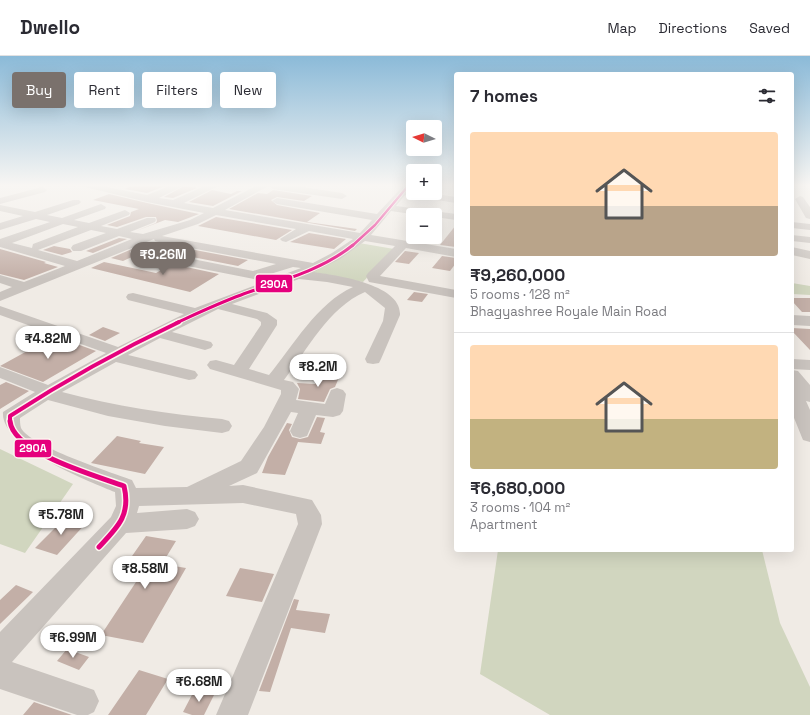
<!DOCTYPE html>
<html lang="en">
<head>
<meta charset="utf-8">
<style>
  body { margin:0; font-family:"Space Grotesk",sans-serif; background:#f7f7f7; color:#2b2b33; height:100vh; display:flex; flex-direction:column; font-size:15px; white-space:nowrap }
  * { box-sizing:border-box; margin:0 }
  p { font-size:13px; color:#7c7c81 }
  .icon { flex:none; width:22px; height:22px; fill:none; stroke:currentColor; stroke-width:2; stroke-linecap:round; stroke-linejoin:round }
  .map { position:relative; flex:1; overflow:hidden }
  .drawer { position:absolute; left:454px; top:16px; width:340px; height:480px; display:flex; flex-direction:column; background:#fff; border-radius:4px; box-shadow:0 4px 16px #0002 }
  .drawer>* { flex:none }
  .banner { position:absolute; left:12px; top:16px; width:380px; height:36px; display:flex; gap:8px }
  .needle { width:26px; rotate:275deg }
  .tools { position:absolute; left:406px; top:64px; display:grid; gap:8px }
  .tools a { display:grid; place-items:center; width:36px; height:36px; border-radius:4px; background:#fff; box-shadow:0 4px 16px #0002; font-size:20px }
  .price { position:absolute; translate:-50% -34px; padding:0 9px; border-radius:14px; background:#fff; color:#222; font-size:13px; line-height:26px; filter:drop-shadow(0 1px 2px #0008) }
  .price::after { content:''; position:absolute; left:50%; top:24px; width:12px; height:9px; margin-left:-6px; background:inherit; clip-path:polygon(0 0,100% 0,50% 100%) }
  .price.selected { background:#7a716c; color:#fff }
  ul { padding:0; list-style:none }
  li { display:grid; align-content:center; gap:8px; height:212px; padding:0 16px }
  li+li { border-top:1px solid #e1e1e2 }
  li span { display:grid; place-items:center; height:124px; border-radius:4px; color:#555 }
  li>.icon { margin-inline-start:auto }
  span .icon { width:72px; height:72px; fill:#fffc; stroke-width:1 }
  li b { font-size:17px }
  h2 { display:flex; justify-content:space-between; align-items:center; height:48px; padding:0 16px; font-size:17px }
  .tag { padding:0 14px; border-radius:4px; background:#fff; box-shadow:0 4px 16px #0002; font-size:14px; line-height:36px }
  .tag.selected { background:#7a716c; color:#fff }
  header { display:flex; align-items:center; gap:24px; box-sizing:border-box; height:56px; padding:0 20px; background:#fff; border-bottom:1px solid #e1e1e2 }
  header strong { font-size:19px }
  nav { display:flex; gap:22px; margin-inline-start:auto; font-size:14px }
  .map>svg:first-child { display:block }
  .green { fill:#d1d6bf }
  .building { fill:#c3afa7 }
  .lines { fill:none; stroke-linecap:round; stroke-linejoin:round }
  .minor { fill:#c9c3be; fill-rule:evenodd }
  .bus-1-far3-casing { stroke:#fbf5ee; stroke-width:4 }
  .bus-1-far2-casing { stroke:#fbf5ee; stroke-width:5 }
  .bus-1-far1-casing { stroke:#fbf5ee; stroke-width:7 }
  .bus-1-casing { stroke:#fbf5ee; stroke-width:8 }
  .bus-1-far3 { stroke:#e5007d; stroke-width:2.5 }
  .bus-1-far2 { stroke:#e5007d; stroke-width:3 }
  .bus-1-far1 { stroke:#e5007d; stroke-width:4 }
  .bus-1 { stroke:#e5007d; stroke-width:5 }
  .line-badge { stroke:#fbf5ee; stroke-width:1.5 }
  .badge-label { font-size:11px; text-anchor:middle; font-weight:bold; fill:#fff }
</style>
</head>
<body>
<header>
<strong>Dwello</strong>
<nav><a>Map</a><a>Directions</a><a>Saved</a></nav>
</header>
<div class="map">
<svg width="810" height="659" viewBox="0 0 810 659">
  <rect width="100%" height="100%" fill="#f0ebe5"/>
  <!-- green -->
  <path class="green" d="M359,187L394,193L363,226L308,217Z
    M792,227L810,230V239L792,238Z
    M0,393L73,428L25,497L0,488Z
    M498,494H762L780,567L810,631V659H550L480,618Z"/>
  <!-- building -->
  <path class="building" d="M132,130H165L147,137L125,133Z
    M184,130L197,132L173,142L164,141Z
    M212,134L231,138L237,135H242L213,150L189,146Z
    M273,134L312,140L304,145L277,141L271,144L277,149L320,157L307,166L357,173L355,175L229,153L258,137L267,138Z
    M109,138L147,147L199,158L178,166L165,164L136,175L156,167L157,165L156,161H146L117,171L107,169L130,160L131,156L139,153L93,144Z
    M216,161L292,174L276,184L198,170Z
    M456,169V191L440,189Z
    M309,177L346,183L334,193L290,186Z
    M119,182L127,183L93,197L86,195Z
    M163,188L248,204L238,210L162,195Z
    M54,190L70,193L72,196L62,199L43,194Z
    M0,193L46,206L44,207L58,211L24,224L0,218Z
    M132,193L130,196L134,200L123,205L111,202Z
    M405,195L419,197L409,208L395,206Z
    M442,200L456,202V207L450,215L432,212Z
    M104,206L156,217L172,208L219,218L190,236L91,212Z
    M414,236L428,238L422,246L407,244Z
    M792,242H810V256H802L792,245Z
    M103,271L120,277L105,285L89,279Z
    M792,272L810,273V294L792,275Z
    M49,283L70,290L74,287L96,295L43,326L0,310Z
    M320,317L340,319L335,331L330,333L324,346L298,343L300,333L297,327L315,328Z
    M6,326L29,335L0,353V329Z
    M317,361L325,362L320,376L325,377L321,388L298,386L285,419L262,417L268,401L287,367L292,368L289,374L292,381L300,383L308,381Z
    M117,380L141,385L139,387L164,391L145,418L91,407Z
    M66,461L87,466L57,499L35,492Z
    M146,480L176,485L162,508L186,512L143,587L101,579L136,526L116,523Z
    M240,512L274,518L262,546L226,540Z
    M16,529L33,536L0,568V544Z
    M294,543L299,544L296,554L330,558L325,577L291,572L270,636L259,635Z
    M67,593L89,601L79,614L57,605Z
    M139,614L168,623L146,659H108Z
    M195,633L214,639L204,659H192L183,656Z
    M34,646L72,659H23Z"/>
  <g class="lines">
    <!-- minor -->
    <path class="minor" d="M81,130H101L147,139L170,130H183L159,142L173,144L205,130H218L184,147L213,152L256,130H268L225,154L360,177L372,164L277,148L272,145L277,142L377,158L403,130H412L409,134L413,135V137H428L456,141V147L405,139L396,150L456,158V164L435,161V159H418L391,155L371,179L456,193V201L406,192L380,220L456,234V242L369,226L366,220L368,217L395,190L365,185L340,203L313,216C335,219 402,228 400,259L381,303L379,307L373,308L367,307L365,303L383,265L385,252L365,236C328,252 308,293 284,324L293,326L299,333L296,344L325,348L331,334L337,332L343,334L346,338L343,355L340,359L333,361L316,359L307,380L300,382L293,380L290,375L298,357L291,356L257,417L229,430L243,429L312,444L321,459L322,468L248,659H216L298,468L296,458L243,447L139,450L137,457L187,453L195,456L199,463L195,470L187,473L126,477L12,606L94,634L99,645L94,656L88,659H77L0,633V576L111,461L116,450L115,436C93,427 0,391 3,356L35,336L0,322V311L48,329L106,297L0,259V250L118,291L184,258L128,244L126,241L128,238L133,237L195,252L301,212L293,211L254,223L137,200L131,196L137,192L253,215L276,208L159,186L155,185L154,183L0,245V236L12,231L0,227V219L24,226L65,210L0,191V183L50,166L36,163L0,174V167L23,160L0,155V149L35,156L73,144H79L81,146L79,148L47,159L62,162L101,148L106,151L105,153L74,164L89,167L125,154L130,157L129,159L101,170L117,173L147,162H155L156,164L155,166L130,176L143,178L190,164L204,157L147,146ZM216,159L296,173L280,183L282,185L286,186L309,175L353,183L332,197L313,207L162,180L198,168ZM63,168L78,171L33,188L32,192L12,187ZM91,174L106,177L73,189L71,192L73,195H81L119,180L132,183L77,205L38,194ZM299,223L327,226L353,231C317,247 293,290 269,319L249,313L277,269V264L267,257L232,248ZM218,253L257,263L261,266V269L234,309L216,304L210,305L207,309L210,313L281,334V338L264,371L241,405L187,431L136,432L132,424C110,416 30,390 21,372C20,369 20,365 20,362L48,344L108,360L165,370L222,377L229,375L232,370L229,365L222,363C168,358 115,350 62,336L116,306L189,324L195,323L198,319L195,315L128,299L160,282L205,294L211,292L213,289L211,286L172,276Z
      M269,130H295L342,137L347,140L342,143L273,133Z
      M42,131L47,134L45,136L0,148V142Z
      M800,140L803,141L810,151V163L806,162L795,143Z
      M792,166L810,168V174L792,172Z
      M792,179L810,181V187L792,185Z
      M792,191L810,195V203L792,199Z
      M792,259L810,260V270L792,269Z
      M792,303L810,304V314L792,313Z
      M792,314L798,315L810,329V346L806,345L810,354V386L803,384L792,357Z"/>
    <defs>
      <path id="bus-1-far3" d="M352,190L375,169L408,130"/>
      <path id="bus-1-far2" d="M176,267C198,257 219,247 241,239C279,225 321,215 353,189"/>
      <path id="bus-1-far1" d="M10,366V360C64,325 120,294 179,266"/>
      <path id="bus-1" d="M10,365C13,397 97,420 124,430C131,459 118,471 99,491"/>
    </defs>
    <!-- bus-1-far3 casing -->
    <use href="#bus-1-far3" class="bus-1-far3-casing"/>
    <!-- bus-1-far2 casing -->
    <use href="#bus-1-far2" class="bus-1-far2-casing"/>
    <!-- bus-1-far1 casing -->
    <use href="#bus-1-far1" class="bus-1-far1-casing"/>
    <!-- bus-1 casing -->
    <use href="#bus-1" class="bus-1-casing"/>
    <!-- bus-1-far3 -->
    <use href="#bus-1-far3" class="bus-1-far3"/>
    <!-- bus-1-far2 -->
    <use href="#bus-1-far2" class="bus-1-far2"/>
    <!-- bus-1-far1 -->
    <use href="#bus-1-far1" class="bus-1-far1"/>
    <!-- bus-1 -->
    <use href="#bus-1" class="bus-1"/>
  </g>
  <!-- sky -->
  <linearGradient id="sky" x2="0" y2="1"><stop stop-color="#8bbad8"/><stop offset="0.58" stop-color="#f8f6f3"/><stop offset="1" stop-color="#f8f6f3" stop-opacity="0"/></linearGradient>
  <rect width="810" height="223" fill="url(#sky)"/>
  <g class="line-badge">
    <rect x="255" y="218" width="38" height="19" rx="4" fill="#e5007d"/>
    <rect x="14" y="383" width="38" height="19" rx="4" fill="#e5007d"/>
  </g>
  <g class="badge-label">
    <text x="274" y="232">290A</text>
    <text x="33" y="396">290A</text>
  </g>
</svg>
<div class="tools">
<a><svg class="needle" viewBox="-14 -14 28 28"><path d="M0-13l5 13h-10z" fill="#e53935"/><path d="M0 13l5-13h-10z" fill="#7c7c81"/></svg></a>
<a>+</a>
<a>−</a>
</div>
<b class="price selected" style="left:163px;top:220px">₹9.26M</b>
<b class="price" style="left:48px;top:304px">₹4.82M</b>
<b class="price" style="left:318px;top:332px">₹8.2M</b>
<b class="price" style="left:61px;top:480px">₹5.78M</b>
<b class="price" style="left:145px;top:534px">₹8.58M</b>
<b class="price" style="left:73px;top:603px">₹6.99M</b>
<b class="price" style="left:199px;top:647px">₹6.68M</b>
<div class="banner">
<a class="tag selected">Buy</a>
<a class="tag">Rent</a>
<a class="tag">Filters</a>
<a class="tag">New</a>
</div>
<section class="drawer">
<h2>7 homes<svg class="icon" aria-label="filters" viewBox="0 0 24 24"><path d="M4 7h16M4 17h16"/><circle cx="9" cy="7" r="2"/><circle cx="15" cy="17" r="2"/></svg></h2>
<ul>
<li><span style="background:linear-gradient(#ffd9b3 60%,#b9a48a 0)"><svg class="icon" aria-label="home" viewBox="0 0 24 24"><path d="M3 11l9-7 9 7M6 9v11h12V9"/></svg></span><div><b>₹9,260,000</b><p>5 rooms · 128 m²</p><p>Bhagyashree Royale Main Road</p></div></li>
<li><span style="background:linear-gradient(#ffd9b3 60%,#c2b280 0)"><svg class="icon" aria-label="home" viewBox="0 0 24 24"><path d="M3 11l9-7 9 7M6 9v11h12V9"/></svg></span><div><b>₹6,680,000</b><p>3 rooms · 104 m²</p><p>Apartment</p></div></li>
</ul>
</section>
</div>
</body>
</html>
